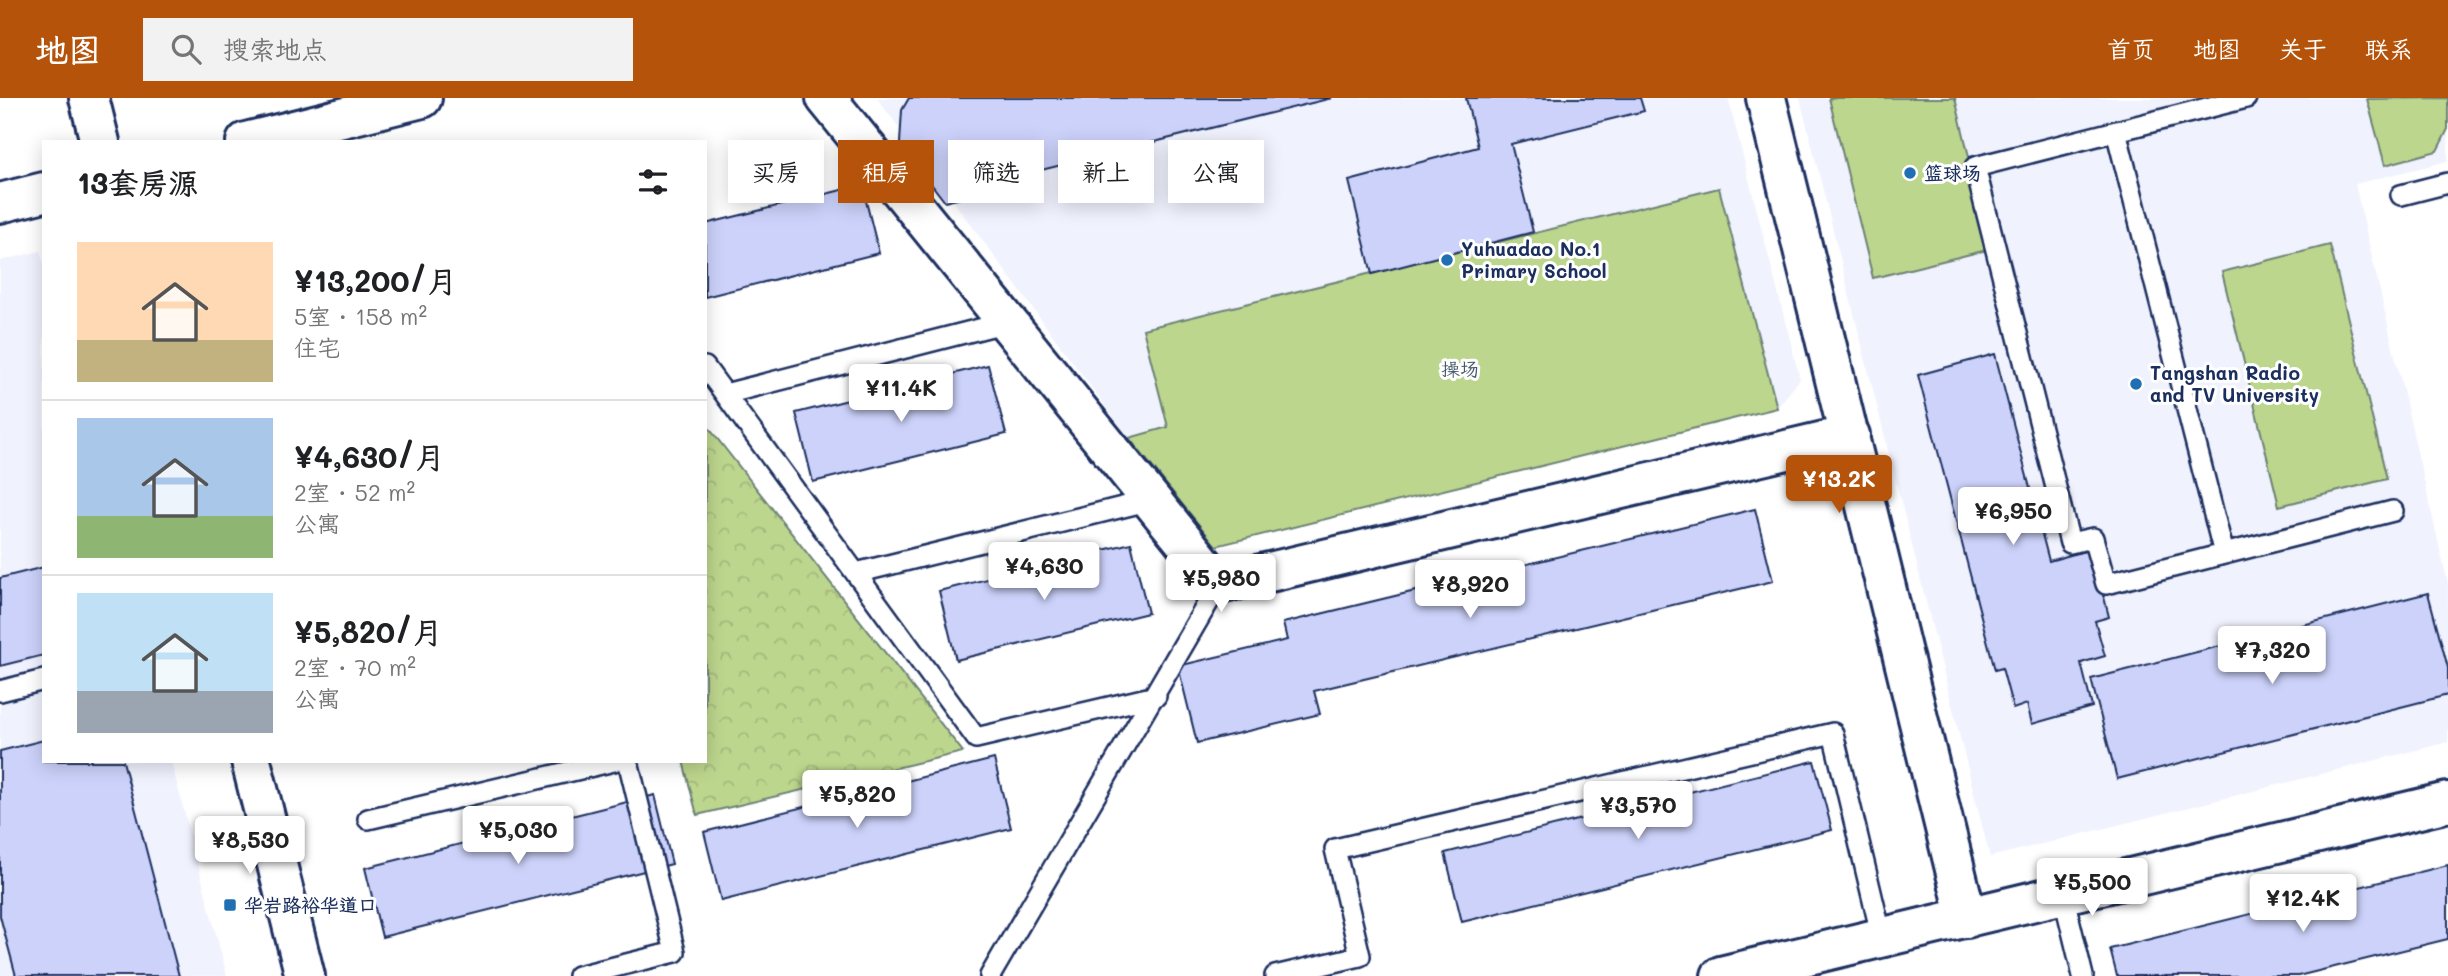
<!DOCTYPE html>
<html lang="zh">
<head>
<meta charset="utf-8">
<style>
  body { margin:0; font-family:Mali,"LXGW WenKai TC",sans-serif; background:#f2f2f2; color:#202124; height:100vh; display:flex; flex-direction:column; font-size:26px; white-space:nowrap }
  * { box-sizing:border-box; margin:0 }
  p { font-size:23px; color:#757577 }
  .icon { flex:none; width:38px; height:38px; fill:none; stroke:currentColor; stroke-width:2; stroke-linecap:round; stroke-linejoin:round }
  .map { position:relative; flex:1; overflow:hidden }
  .drawer { position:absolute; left:42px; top:42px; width:665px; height:623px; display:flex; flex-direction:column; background:#fff; border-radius:0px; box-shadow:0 4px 18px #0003 }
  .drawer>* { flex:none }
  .guide { position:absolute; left:728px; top:42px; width:665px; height:63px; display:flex; gap:14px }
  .price { position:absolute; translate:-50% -60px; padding:0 16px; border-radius:7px; background:#fff; color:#222; font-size:23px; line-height:46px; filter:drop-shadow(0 2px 4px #0008) }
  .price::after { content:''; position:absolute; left:50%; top:42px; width:21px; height:16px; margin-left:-10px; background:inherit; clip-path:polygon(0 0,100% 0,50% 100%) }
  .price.selected { background:#b45309; color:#fff }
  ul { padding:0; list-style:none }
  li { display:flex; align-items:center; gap:21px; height:175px; padding:0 35px }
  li+li { border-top:2px solid #e0e0e0 }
  li span { display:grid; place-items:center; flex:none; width:196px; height:140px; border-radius:0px; color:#555 }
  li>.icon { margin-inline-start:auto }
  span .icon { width:84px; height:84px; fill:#fffc; stroke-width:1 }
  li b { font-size:30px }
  h2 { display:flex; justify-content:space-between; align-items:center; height:84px; padding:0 35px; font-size:30px }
  .chip { padding:0 24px; border-radius:0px; background:#fff; box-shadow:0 4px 18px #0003; font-size:24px; line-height:63px }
  .chip.selected { background:#b45309; color:#fff }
  header { display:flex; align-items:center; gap:42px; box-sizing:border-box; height:98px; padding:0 35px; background:#b45309; color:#fff }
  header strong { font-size:33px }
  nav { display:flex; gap:38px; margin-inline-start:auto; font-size:24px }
  .search { width:490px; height:63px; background:#f2f2f2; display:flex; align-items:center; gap:18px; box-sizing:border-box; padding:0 24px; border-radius:0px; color:#757577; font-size:26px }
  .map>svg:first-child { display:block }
  .built { fill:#f0f2fe }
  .forest { fill:url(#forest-crowns); stroke:#6c8276; stroke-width:2 }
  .park { fill:#bdd68d; stroke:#6c8276; stroke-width:2 }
  .building { fill:#ccd2fa; stroke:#1b2f5e; stroke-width:2 }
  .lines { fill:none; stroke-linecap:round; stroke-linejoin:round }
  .lane-casing { stroke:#1b2f5e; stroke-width:24 }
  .street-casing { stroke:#1b2f5e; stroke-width:44 }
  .secondary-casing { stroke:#1b2f5e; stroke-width:44 }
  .lane { stroke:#fff; stroke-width:19 }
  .street { stroke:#fff; stroke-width:38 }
  .secondary { stroke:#fff; stroke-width:38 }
  .poi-dot { fill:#1f6fb2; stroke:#fff; stroke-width:2.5 }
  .labels { text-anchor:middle; stroke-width:6; stroke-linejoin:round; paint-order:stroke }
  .poi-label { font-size:19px; font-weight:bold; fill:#1b2f5e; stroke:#fff; text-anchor:start }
  .park-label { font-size:19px; fill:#44596a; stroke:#fff }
</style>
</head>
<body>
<header>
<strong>地图</strong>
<div class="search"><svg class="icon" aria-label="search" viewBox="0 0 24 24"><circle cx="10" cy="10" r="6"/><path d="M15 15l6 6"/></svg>搜索地点</div>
<nav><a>首页</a><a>地图</a><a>关于</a><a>联系</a></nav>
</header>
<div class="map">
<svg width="2448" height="878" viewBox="0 0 2448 878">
  <defs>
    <pattern id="forest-crowns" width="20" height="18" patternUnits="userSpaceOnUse" patternTransform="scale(1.75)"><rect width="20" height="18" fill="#bdd68d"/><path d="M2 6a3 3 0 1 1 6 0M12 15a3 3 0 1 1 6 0" fill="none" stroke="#a2b87c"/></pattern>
  </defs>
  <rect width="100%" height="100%" fill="#fff"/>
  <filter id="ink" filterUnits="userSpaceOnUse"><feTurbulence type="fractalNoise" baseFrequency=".0143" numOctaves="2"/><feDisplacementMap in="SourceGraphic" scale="14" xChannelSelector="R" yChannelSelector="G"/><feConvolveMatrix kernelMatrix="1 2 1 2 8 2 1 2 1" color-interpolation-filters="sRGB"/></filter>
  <g filter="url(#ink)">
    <!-- built -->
    <path class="built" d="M877,0H1728L1800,281L1777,310L1216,448L1129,340Z
      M1800,0H2448V63L2355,86L2448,486V644L1990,759Z
      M40,153L44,167V663H171L227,878H0V163Z"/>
    <!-- forest -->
    <path class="forest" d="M705,325L963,654L697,717L683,663H705Z"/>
    <!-- park -->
    <path class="park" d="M1829,0H1955L1991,151L1873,180Z
      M2448,0V31L2437,53L2385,67L2367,1Z
      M1719,90L1777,310L1216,448L1129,340L1168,329L1143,231Z
      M2330,147L2387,381L2279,408L2222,174Z"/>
    <!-- building -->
    <path class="building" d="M909,0H1332L997,83L999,91L945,104L900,45L902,12Z
      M1466,0H1640L1644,13L1511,46L1533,134L1372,176L1349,83L1478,49Z
      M862,87L879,155L705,199V126Z
      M1995,256L2049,463L2092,451L2109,519L2095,523L2105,558L2081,565L2092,609L2032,626L2027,606L2013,611L2002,570L1995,572L1918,277Z
      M988,267L1006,336L813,384L796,315Z
      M1755,411L1773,483L1314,593L1320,616L1197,645L1178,568L1287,542L1283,525Z
      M1131,445L1148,515L956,562L939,493Z
      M44,469V557L0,568V480Z
      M2428,495L2448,570V597L2117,681L2091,581Z
      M44,642V663H123L179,878H16L0,818V653Z
      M994,661L1011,730L721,803L704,734Z
      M1814,663L1832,732L1462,824L1445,755Z
      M655,697L672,766L382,839L365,770Z
      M2448,767V841L2298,878H2117L2110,851Z"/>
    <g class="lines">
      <defs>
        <path id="lane" d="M2116,33L2224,456L2393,413
          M2401,97L2448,85
          M705,269L976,640L1156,598
          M725,296L1007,224
          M2224,456L2106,486L2093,440L2070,445L1975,69L2246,0
          M856,475L1151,402
          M0,593L44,582
          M368,721L614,663
          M2063,796L2083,878
          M578,878L675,854L628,663
          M990,878L1219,486
          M1275,878L1360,858L1335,751L1833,635L1882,840"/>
        <path id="street" d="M826,0L1219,486L1850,337
          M1766,0L1967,820
          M1721,878L2448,704"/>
        <path id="secondary" d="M89,0L100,44
          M246,44L422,0
          M0,105L44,94
          M251,663L305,878"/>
      </defs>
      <!-- lane casing -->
      <use href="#lane" class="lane-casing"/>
      <!-- street casing -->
      <use href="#street" class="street-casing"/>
      <!-- secondary casing -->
      <use href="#secondary" class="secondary-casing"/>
      <!-- lane -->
      <use href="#lane" class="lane"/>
      <!-- street -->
      <use href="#street" class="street"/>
      <!-- secondary -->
      <use href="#secondary" class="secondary"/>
    </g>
  </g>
  <!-- markers -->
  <g class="poi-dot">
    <circle cx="1910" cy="75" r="7"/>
    <circle cx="1447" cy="162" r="7"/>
    <circle cx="2136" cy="286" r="7"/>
    <rect x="223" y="800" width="14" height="14" rx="3.5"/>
  </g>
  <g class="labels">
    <!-- poi labels -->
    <g class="poi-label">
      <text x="1924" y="82">篮球场</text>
      <text x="1461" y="158">Yuhuadao No.1<tspan x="1461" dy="22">Primary School</tspan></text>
      <text x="2150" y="282">Tangshan Radio<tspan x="2150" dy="22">and TV University</tspan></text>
      <text x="244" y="814">华岩路裕华道口</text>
    </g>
    <!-- park labels -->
    <g class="park-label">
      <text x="1460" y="278">操场</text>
    </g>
  </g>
</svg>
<b class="price" style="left:901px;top:326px">¥11.4K</b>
<b class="price selected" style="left:1839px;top:417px">¥13.2K</b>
<b class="price" style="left:2013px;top:449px">¥6,950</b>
<b class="price" style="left:1044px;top:504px">¥4,630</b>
<b class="price" style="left:1221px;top:516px">¥5,980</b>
<b class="price" style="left:1470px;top:522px">¥8,920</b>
<b class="price" style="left:2272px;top:588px">¥7,320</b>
<b class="price" style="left:857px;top:732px">¥5,820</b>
<b class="price" style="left:1638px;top:743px">¥3,570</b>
<b class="price" style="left:518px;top:768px">¥5,030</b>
<b class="price" style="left:250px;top:778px">¥8,530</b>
<b class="price" style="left:2092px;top:820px">¥5,500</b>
<b class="price" style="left:2303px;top:836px">¥12.4K</b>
<div class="guide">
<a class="chip">买房</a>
<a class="chip selected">租房</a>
<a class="chip">筛选</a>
<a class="chip">新上</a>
<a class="chip">公寓</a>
</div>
<section class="drawer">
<h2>13套房源<svg class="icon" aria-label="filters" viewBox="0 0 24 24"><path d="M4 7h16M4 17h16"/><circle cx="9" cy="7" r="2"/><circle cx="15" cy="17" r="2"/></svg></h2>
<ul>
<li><span style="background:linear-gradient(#ffd9b3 70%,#c2b280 0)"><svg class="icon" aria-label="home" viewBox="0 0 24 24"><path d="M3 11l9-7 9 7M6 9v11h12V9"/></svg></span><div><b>¥13,200/月</b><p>5室 · 158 m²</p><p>住宅</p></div></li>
<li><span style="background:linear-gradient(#a9c7e8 70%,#8fb573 0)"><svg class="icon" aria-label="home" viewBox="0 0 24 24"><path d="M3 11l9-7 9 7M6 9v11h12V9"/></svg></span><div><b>¥4,630/月</b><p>2室 · 52 m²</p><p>公寓</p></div></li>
<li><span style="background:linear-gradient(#bfe0f5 70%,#9aa5b1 0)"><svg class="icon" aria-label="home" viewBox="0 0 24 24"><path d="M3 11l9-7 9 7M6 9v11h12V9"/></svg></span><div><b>¥5,820/月</b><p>2室 · 70 m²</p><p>公寓</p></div></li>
</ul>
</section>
</div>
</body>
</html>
